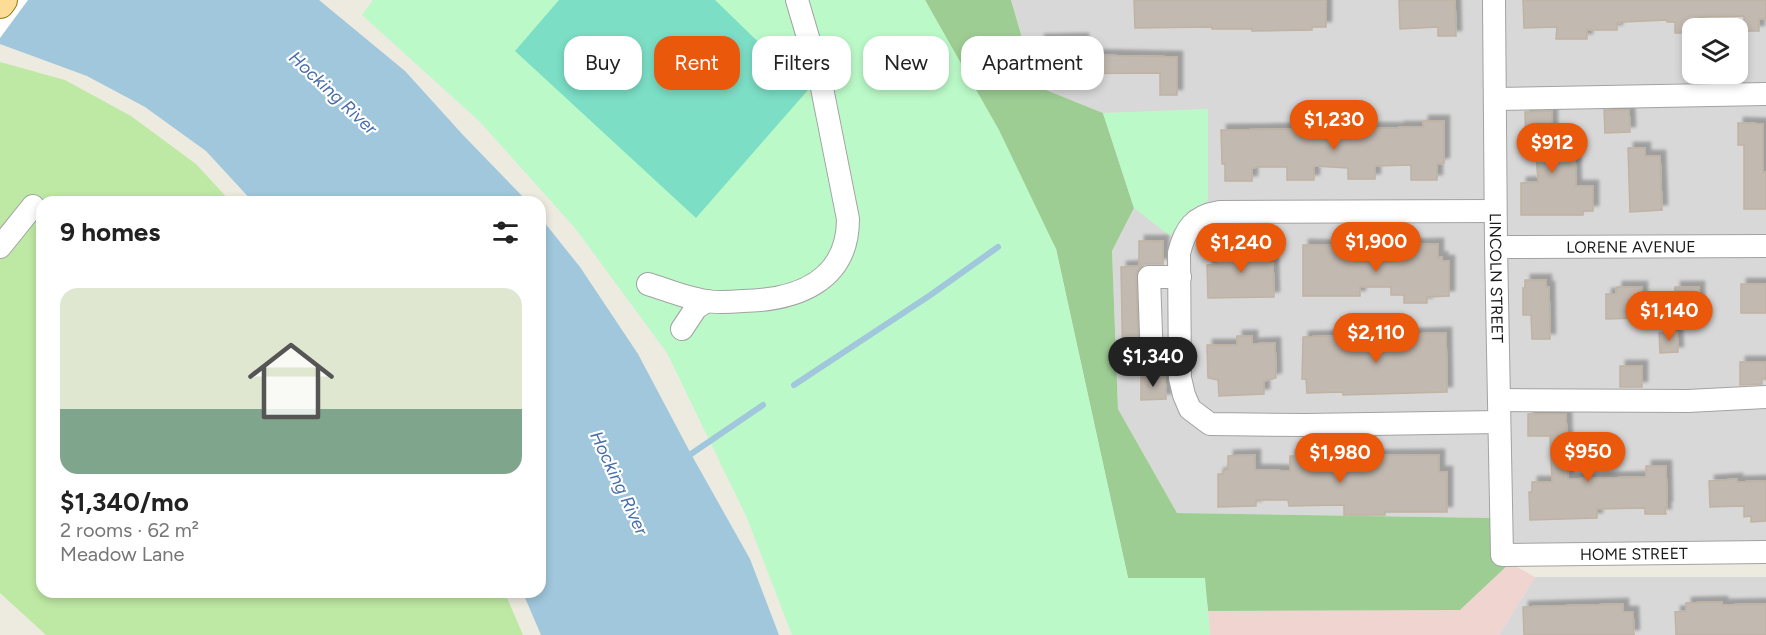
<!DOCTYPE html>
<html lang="en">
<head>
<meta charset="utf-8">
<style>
  body { margin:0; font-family:Figtree,sans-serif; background:#f2f2f2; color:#222; height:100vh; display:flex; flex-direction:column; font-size:22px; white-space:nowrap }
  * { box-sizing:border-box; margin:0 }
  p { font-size:20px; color:#767676 }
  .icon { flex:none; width:33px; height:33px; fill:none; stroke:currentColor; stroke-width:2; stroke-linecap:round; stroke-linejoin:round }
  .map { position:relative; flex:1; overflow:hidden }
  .details { position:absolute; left:36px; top:196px; width:510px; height:402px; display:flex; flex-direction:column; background:#fff; border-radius:18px; box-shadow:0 3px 9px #0003 }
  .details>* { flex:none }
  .hud { position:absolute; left:564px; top:36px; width:570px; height:54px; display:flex; gap:12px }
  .controls { position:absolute; left:1682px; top:18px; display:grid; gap:12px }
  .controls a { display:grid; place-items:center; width:66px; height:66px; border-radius:12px; background:#fff; box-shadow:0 3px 9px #0003; font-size:30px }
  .price { position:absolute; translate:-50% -51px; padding:0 14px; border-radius:21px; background:#ea580c; color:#fff; font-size:20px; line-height:39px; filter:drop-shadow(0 2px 3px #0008) }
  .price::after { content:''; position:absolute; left:50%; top:36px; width:18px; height:14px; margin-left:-9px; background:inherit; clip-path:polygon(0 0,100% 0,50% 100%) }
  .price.active { background:#222; color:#fff }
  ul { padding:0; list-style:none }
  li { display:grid; align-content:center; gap:12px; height:318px; padding:0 24px }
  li+li { border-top:2px solid #e0e0e0 }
  li span { display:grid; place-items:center; height:186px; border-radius:18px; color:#555 }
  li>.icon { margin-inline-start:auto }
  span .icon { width:108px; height:108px; fill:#fffc; stroke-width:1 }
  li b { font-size:26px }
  h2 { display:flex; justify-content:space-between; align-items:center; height:72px; padding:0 24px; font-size:26px }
  .pill { padding:0 21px; border-radius:18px; background:#fff; box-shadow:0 3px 9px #0003; font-size:21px; line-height:54px }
  .pill.active { background:#ea580c; color:#fff }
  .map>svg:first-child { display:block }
  .residential { fill:#d9d8d8; fill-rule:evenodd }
  .commercial { fill:#efd4cf }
  .grass { fill:#bee9a4 }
  .forest { fill:#9ecd94 }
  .park { fill:#bbfac8 }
  .pitch { fill:#7cdec5 }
  .water { fill:#a0c7dc }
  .pier { fill:#fff }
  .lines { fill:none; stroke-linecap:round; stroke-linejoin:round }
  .stream { stroke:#a0c7dc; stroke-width:6 }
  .building { fill:#c2b9b0; stroke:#bfb3a3; stroke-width:1.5; filter:url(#shadow) }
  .minor-casing { stroke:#a2a2a2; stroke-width:24 }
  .major-casing { stroke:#927400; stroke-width:30 }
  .minor { stroke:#fff; stroke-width:22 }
  .major { stroke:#fddd96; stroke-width:28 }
  .labels { text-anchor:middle; stroke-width:4.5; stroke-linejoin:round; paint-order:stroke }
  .street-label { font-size:16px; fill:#1b1b1b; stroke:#fff }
  .water-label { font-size:18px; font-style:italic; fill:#476dab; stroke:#fff }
</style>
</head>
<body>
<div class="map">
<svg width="1766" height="635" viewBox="0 0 1766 635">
  <defs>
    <filter id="shadow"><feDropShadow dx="5.5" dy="-5.5" stdDeviation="1.5" flood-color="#0004"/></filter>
  </defs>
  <rect width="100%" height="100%" fill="#edeae0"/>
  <!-- residential -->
  <path class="residential" d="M1011,0H1766V543L1511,546L1494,518L1177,513L1118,409L1112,251L1134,208L1103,113L1036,86ZM1692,28H1737V74H1692Z
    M1535,577H1766V635H1499Z"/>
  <!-- commercial -->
  <path class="commercial" d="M1510,563L1535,577L1499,635H1210L1208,611L1460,610Z"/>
  <!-- grass -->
  <path class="grass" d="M0,62L65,80L131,116L196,164L231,202H42V592L505,593L523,635H46L0,593Z"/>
  <!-- forest -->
  <path class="forest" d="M925,0H1011L1036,86L1103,113L1134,208L1112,251L1118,409L1177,513L1494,518L1510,563L1460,610L1208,611L1204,579L1128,578L1056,249Z"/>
  <!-- park -->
  <path class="park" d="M373,0H925L999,130L1056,249L1128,578H1205L1210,635H792L747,518L667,353L575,228L479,121L362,15Z
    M1208,109V201L1188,211L1170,236L1134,208L1103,113Z"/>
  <!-- pitch -->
  <path class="pitch" d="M559,0H715L808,90L696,218L515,51Z"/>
  <!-- water -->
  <path class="water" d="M0,0H319L405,71L463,135L528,202H253L206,151L145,107L87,76L0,44Z
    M540,217L580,267L638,354L691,454L750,559L779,635H541L523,593L540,592Z"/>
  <!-- pier -->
  <path class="pier" d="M0,0H28L0,38Z"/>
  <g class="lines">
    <!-- stream -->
    <path class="stream" d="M794,385L929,296L998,247
      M691,454L763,405"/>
  </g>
  <!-- building -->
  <path class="building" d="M1134,0H1326V27H1312V30L1252,31V29H1212V27L1135,28Z
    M1399,0H1455L1456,36H1438V27L1400,29Z
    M1523,0H1766V19H1759V31H1744V16L1699,17V28H1692V33H1675V22H1667V20L1623,22L1617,23V30H1587V39H1556L1557,27L1524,28Z
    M1083,39V55L1177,57V95H1160V73L1039,74V40Z
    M1604,110H1629L1630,132L1605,133Z
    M1552,111V140H1557V155H1575L1576,186H1593V211H1583V215H1521V183L1538,182L1536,152H1526L1525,112Z
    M1423,121H1444V163L1437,164V180H1411V165L1375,166V179H1348V168L1314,166V180H1287V167H1257L1252,168V181H1225V164H1222L1221,130L1399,128V127H1423Z
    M1738,123L1763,124V172H1766V209H1744V145H1738Z
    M1628,148H1645V156H1660L1662,210L1630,212Z
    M1139,241H1163V264H1139Z
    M1438,244V258L1442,257V261H1449V296L1427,297V303H1404V295H1391V287H1360V296H1303V245L1351,246V259H1355V262H1394V245Z
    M1263,246L1264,259H1269V263H1273L1274,297L1208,298L1207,265L1218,264L1217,247Z
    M1141,266L1137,271L1136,277L1139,362L1144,375H1123L1121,267Z
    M1525,280H1546V287H1549L1550,339H1532L1531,315H1523V288H1525Z
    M1741,284H1766V313H1741Z
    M1617,287H1642V318L1606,319V294H1616Z
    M1675,287H1699V317L1675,318Z
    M1677,332L1678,352L1660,353L1659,333Z
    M1446,333L1447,392L1343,395V392L1307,393L1306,379H1302L1303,337Z
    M1237,336H1252V344L1275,343L1276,378L1264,381V394L1219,396L1218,380L1208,378L1207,345H1237Z
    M1740,362H1766V378H1762V384L1740,385Z
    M1620,366H1642V387H1620Z
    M1141,377H1165L1166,399L1141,400Z
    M1528,414H1566L1568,479L1646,477V466H1666L1667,507H1665L1666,514H1645V508L1597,509V518L1530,520L1529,492H1532V482H1552L1550,436H1528Z
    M1255,455V470L1290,471V456L1439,455V472H1447V512H1385V515H1344V505L1289,506L1288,500H1256V506L1218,507V474H1223V471L1228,470V456Z
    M1737,479V482L1766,481V521L1751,522V516L1744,517V506L1710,507L1709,481Z
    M1722,602V605L1766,604V635H1676L1675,612L1686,611V603Z
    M1623,604V612H1633L1634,635H1524L1523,607Z"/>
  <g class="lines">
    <defs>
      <g id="minor">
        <path id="s1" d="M1494,0L1496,247L1502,555L1766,552"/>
        <path d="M1495,99L1766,94"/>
        <path d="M1495,211L1219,212C1194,216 1185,229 1179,253L1180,378L1184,395L1190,409L1210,424L1305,425L1499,422"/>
        <path d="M0,247L33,206"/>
        <path id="s2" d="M1496,247L1766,246"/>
        <path d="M1180,277H1149L1152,362L1180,361"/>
        <path d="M648,284C667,290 686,298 706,301C718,303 731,302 743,301C797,300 848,281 848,219L820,78L797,0"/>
        <path d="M682,329L696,308L707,301"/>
        <path d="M1499,400L1688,401L1766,397"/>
      </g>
      <path id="major" d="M0,4L3,0"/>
    </defs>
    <!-- minor casing -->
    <use href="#minor" class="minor-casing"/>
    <!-- major casing -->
    <use href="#major" class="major-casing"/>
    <!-- minor -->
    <use href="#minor" class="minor"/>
    <!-- major -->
    <use href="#major" class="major"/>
  </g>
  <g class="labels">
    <!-- street labels -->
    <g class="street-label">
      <text dy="6" stroke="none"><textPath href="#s2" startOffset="135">LORENE AVENUE</textPath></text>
      <text dy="6" stroke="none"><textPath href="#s1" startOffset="278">LINCOLN STREET</textPath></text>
      <text dy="6" stroke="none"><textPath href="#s1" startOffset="687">HOME STREET</textPath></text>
    </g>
    <!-- water labels -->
    <g class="water-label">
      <text transform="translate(333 93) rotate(43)" y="6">Hocking River</text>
      <text transform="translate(619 483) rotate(65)" y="6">Hocking River</text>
    </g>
  </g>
</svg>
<div class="controls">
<a><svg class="icon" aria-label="layers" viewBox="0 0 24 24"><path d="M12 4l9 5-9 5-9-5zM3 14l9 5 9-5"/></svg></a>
</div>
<b class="price" style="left:1334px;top:151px">$1,230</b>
<b class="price" style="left:1552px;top:174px">$912</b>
<b class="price" style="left:1376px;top:273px">$1,900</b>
<b class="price" style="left:1241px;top:274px">$1,240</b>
<b class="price" style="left:1669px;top:342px">$1,140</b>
<b class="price" style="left:1376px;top:364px">$2,110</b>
<b class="price active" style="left:1153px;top:388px">$1,340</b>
<b class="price" style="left:1588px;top:483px">$950</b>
<b class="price" style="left:1340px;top:484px">$1,980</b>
<div class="hud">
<a class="pill">Buy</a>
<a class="pill active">Rent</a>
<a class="pill">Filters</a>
<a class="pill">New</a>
<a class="pill">Apartment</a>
</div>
<section class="details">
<h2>9 homes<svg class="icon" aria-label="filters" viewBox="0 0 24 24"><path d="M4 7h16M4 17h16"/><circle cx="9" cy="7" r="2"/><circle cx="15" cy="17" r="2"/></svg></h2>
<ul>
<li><span style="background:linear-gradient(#dfe7d0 65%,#7fa58c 0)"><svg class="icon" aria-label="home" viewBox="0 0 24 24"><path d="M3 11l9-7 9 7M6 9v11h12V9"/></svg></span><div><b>$1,340/mo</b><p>2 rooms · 62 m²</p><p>Meadow Lane</p></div></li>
</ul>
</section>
</div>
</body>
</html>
